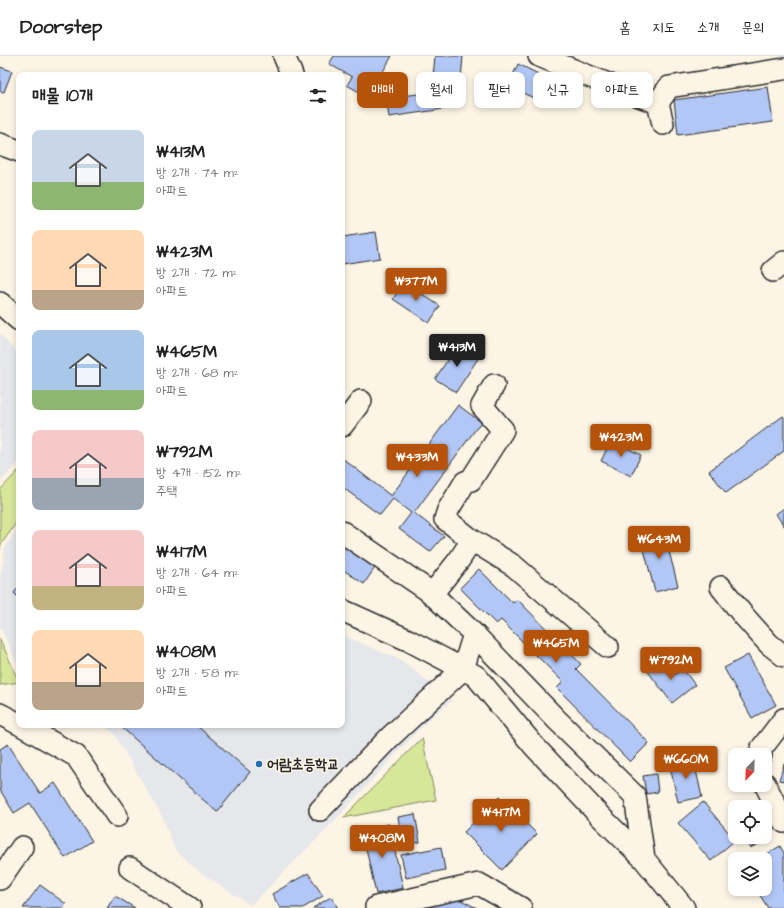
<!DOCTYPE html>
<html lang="ko">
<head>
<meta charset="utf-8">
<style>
  body { margin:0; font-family:"Architects Daughter","Poor Story",sans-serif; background:#f6f6f6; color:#222; height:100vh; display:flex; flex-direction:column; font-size:15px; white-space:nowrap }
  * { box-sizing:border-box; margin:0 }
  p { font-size:13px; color:#767676 }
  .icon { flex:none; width:22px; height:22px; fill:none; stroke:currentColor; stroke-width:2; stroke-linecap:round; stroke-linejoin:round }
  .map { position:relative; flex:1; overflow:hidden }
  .sheet { position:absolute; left:16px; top:16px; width:329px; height:656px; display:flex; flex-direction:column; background:#fff; border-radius:8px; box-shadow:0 2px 6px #0003 }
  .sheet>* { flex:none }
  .guide { position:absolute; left:357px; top:16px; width:367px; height:36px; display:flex; gap:8px }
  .needle { width:26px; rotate:203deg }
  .fabs { position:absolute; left:728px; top:692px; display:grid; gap:8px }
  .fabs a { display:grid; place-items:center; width:44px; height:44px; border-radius:8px; background:#fff; box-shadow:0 2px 6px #0003; font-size:20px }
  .price { position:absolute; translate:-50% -34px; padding:0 9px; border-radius:4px; background:#b45309; color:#fff; font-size:13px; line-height:26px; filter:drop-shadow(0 1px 2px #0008) }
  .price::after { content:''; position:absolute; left:50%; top:24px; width:12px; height:9px; margin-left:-6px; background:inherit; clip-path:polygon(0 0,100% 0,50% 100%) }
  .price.selected { background:#222; color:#fff }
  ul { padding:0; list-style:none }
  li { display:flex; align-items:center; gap:12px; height:100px; padding:0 16px }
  li span { display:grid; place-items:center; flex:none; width:112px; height:80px; border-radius:8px; color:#555 }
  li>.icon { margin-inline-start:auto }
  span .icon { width:48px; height:48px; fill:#fffc; stroke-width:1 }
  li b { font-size:17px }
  h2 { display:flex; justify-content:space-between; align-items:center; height:48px; padding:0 16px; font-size:17px }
  .chip { padding:0 14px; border-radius:8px; background:#fff; box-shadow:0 2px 6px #0003; font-size:14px; line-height:36px }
  .chip.selected { background:#b45309; color:#fff }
  header { display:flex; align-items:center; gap:24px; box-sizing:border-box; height:56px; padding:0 20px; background:#fff; border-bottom:1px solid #e0e0e0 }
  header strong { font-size:19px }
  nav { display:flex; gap:22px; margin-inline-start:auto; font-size:14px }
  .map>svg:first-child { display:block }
  .built { fill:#e6e7ea }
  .green { fill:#d7e699; stroke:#818862 }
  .building { fill:#b2c7f6; stroke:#2b2b2b }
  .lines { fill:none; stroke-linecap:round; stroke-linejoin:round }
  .minor-casing { stroke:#2b2b2b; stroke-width:24 }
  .minor { stroke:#fcf5e5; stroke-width:21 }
  .poi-dot { fill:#1f6fb2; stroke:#fcf5e5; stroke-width:1.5 }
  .labels { text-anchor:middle; stroke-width:3; stroke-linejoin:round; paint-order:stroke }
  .poi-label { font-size:15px; font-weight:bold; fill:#2b2b2b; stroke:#fcf5e5; text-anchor:start }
</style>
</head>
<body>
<header>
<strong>Doorstep</strong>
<nav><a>홈</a><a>지도</a><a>소개</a><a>문의</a></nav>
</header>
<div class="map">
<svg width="784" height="852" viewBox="0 0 784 852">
  <rect width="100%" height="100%" fill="#fcf5e5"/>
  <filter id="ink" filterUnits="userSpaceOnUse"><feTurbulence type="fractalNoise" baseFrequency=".025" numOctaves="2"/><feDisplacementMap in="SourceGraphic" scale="8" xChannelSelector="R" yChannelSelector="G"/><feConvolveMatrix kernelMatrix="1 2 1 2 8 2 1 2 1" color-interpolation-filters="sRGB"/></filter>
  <g filter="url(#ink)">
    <!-- built -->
    <path class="built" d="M0,278L19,299V406L0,426Z
      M19,469V612L0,570V525L5,492Z
      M342,579L401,604L452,645L432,660L410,683L323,777L251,849L202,818L175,794L163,762L113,676L101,669H342Z"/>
    <!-- green -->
    <path class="green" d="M19,414V463L0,490V493V434Z
      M0,583L19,626L0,629Z
      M422,682L436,744L343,762Z"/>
    <!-- building -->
    <path class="building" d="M334,0H392L368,41L347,29L352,21L329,8Z
      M435,0H463L461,24L433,21Z
      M518,8L561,29L556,40L545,34L540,45L508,30Z
      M0,11L12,15L4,36L0,35Z
      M768,31L773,66L678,79L674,44Z
      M442,35L444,53L389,61L386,42Z
      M376,176L380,202L342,208V181Z
      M404,226L440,250L429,267L393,243Z
      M458,288L479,301L456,336L435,323Z
      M458,349L481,366L414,457L444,480L430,496L399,473L411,457L393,443L380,459L342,431V402L391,440Z
      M783,360L784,361V395L726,437L709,415Z
      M611,384L641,399L631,420L601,405Z
      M784,452V470L776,458Z
      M663,472L678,530L655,536L640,478Z
      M342,487L376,510L364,528L342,513Z
      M479,513L513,547L517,543L581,608L576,613L649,687L630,706L557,632L563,626L501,564L496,568L460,532Z
      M19,531V542L14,537Z
      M748,599L776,649L752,662L724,612Z
      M658,604L671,621L683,613L695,629L672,647L646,613Z
      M119,669H196L250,716L217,756Z
      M8,688L40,737L55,727L92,785L65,802L30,747L14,757L0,734V693Z
      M693,701L702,741L678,746L669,706Z
      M784,708V725L779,724Z
      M656,718L658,736L646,738L643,720Z
      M499,741L537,778L502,814L464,776Z
      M703,746L735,784L711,805L678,767Z
      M415,758L420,786L403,789L398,761Z
      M765,766L772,782L750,792L746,781H765Z
      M389,768L403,832L376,838L362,774Z
      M780,790L784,797V852H768L756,833H765V803H759Z
      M441,791L445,814L406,822L401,799Z
      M308,817L323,840L303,852H280L272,838Z
      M40,829L66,848L63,852H23Z
      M115,840L135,852H107Z
      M331,841L338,852H313Z
      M459,843L477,852H422Z"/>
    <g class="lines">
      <defs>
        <path id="minor" d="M284,0L292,19
          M539,0L623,34L658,47
          M663,68L658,47L669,31L784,13
          M0,88L19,95
          M773,215L784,206
          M0,247L19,264
          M494,329L482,350L503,374L471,424L465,426L448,454L445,463L472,484L514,510L608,591
          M342,370L361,345
          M342,476L426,533L432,538L474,578L557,664L635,740L644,803
          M721,531L743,559L769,588L784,600
          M432,538L459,504L472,484
          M342,554L408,584L476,620L534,690L600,760L644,803L684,852
          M0,658L19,668
          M21,669L76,700L117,760
          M761,699V693L784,663
          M765,728L784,766
          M320,754L389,682L463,613L474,578
          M130,812L190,852
          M0,823L22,791
          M376,851L479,828L521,852"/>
      </defs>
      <!-- minor casing -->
      <use href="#minor" class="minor-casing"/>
      <!-- minor -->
      <use href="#minor" class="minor"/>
    </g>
  </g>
  <!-- markers -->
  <circle class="poi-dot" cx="259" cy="708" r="4"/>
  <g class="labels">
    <!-- poi labels -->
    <g class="poi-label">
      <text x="267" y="713">어람초등학교</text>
    </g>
  </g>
</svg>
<div class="fabs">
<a><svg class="needle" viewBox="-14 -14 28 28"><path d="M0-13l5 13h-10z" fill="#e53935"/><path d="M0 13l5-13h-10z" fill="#767676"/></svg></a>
<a><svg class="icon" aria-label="locate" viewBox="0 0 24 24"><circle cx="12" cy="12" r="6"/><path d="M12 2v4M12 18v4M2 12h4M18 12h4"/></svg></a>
<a><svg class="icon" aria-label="layers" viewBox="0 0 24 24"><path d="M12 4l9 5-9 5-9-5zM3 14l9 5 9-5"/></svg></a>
</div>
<b class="price" style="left:416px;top:246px">₩377M</b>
<b class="price selected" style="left:457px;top:312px">₩413M</b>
<b class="price" style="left:621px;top:402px">₩423M</b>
<b class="price" style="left:417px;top:422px">₩433M</b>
<b class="price" style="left:659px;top:504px">₩643M</b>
<b class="price" style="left:556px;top:608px">₩465M</b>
<b class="price" style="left:671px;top:625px">₩792M</b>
<b class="price" style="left:686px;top:724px">₩660M</b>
<b class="price" style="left:501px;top:777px">₩417M</b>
<b class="price" style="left:382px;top:803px">₩408M</b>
<div class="guide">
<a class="chip selected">매매</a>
<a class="chip">월세</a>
<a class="chip">필터</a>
<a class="chip">신규</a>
<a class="chip">아파트</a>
</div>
<section class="sheet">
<h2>매물 10개<svg class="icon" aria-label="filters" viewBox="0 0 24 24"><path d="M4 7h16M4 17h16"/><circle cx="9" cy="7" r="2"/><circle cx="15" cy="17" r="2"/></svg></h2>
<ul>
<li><span style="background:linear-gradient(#c9d6e8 65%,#8fb573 0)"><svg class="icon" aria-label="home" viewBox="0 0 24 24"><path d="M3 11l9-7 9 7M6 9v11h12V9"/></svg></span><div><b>₩413M</b><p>방 2개 · 74 m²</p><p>아파트</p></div></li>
<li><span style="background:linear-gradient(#ffd9b3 75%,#b9a48a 0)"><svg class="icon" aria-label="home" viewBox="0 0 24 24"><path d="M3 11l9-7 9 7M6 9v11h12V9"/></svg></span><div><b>₩423M</b><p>방 2개 · 72 m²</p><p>아파트</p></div></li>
<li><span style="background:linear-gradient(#a9c7e8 75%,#8fb573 0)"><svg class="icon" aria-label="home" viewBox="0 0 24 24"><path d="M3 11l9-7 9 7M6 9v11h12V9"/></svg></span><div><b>₩465M</b><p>방 2개 · 68 m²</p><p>아파트</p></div></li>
<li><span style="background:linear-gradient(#f6c9c9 60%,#9aa5b1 0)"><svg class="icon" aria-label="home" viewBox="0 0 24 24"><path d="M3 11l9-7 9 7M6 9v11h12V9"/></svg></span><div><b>₩792M</b><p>방 4개 · 152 m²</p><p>주택</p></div></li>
<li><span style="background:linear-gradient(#f6c9c9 70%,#c2b280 0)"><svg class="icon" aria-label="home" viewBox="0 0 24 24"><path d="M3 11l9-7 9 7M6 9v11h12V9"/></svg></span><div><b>₩417M</b><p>방 2개 · 64 m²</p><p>아파트</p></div></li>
<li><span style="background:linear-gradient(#ffd9b3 65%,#b9a48a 0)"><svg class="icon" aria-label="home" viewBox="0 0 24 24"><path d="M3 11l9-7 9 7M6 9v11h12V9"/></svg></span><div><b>₩408M</b><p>방 2개 · 58 m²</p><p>아파트</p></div></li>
</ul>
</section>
</div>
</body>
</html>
